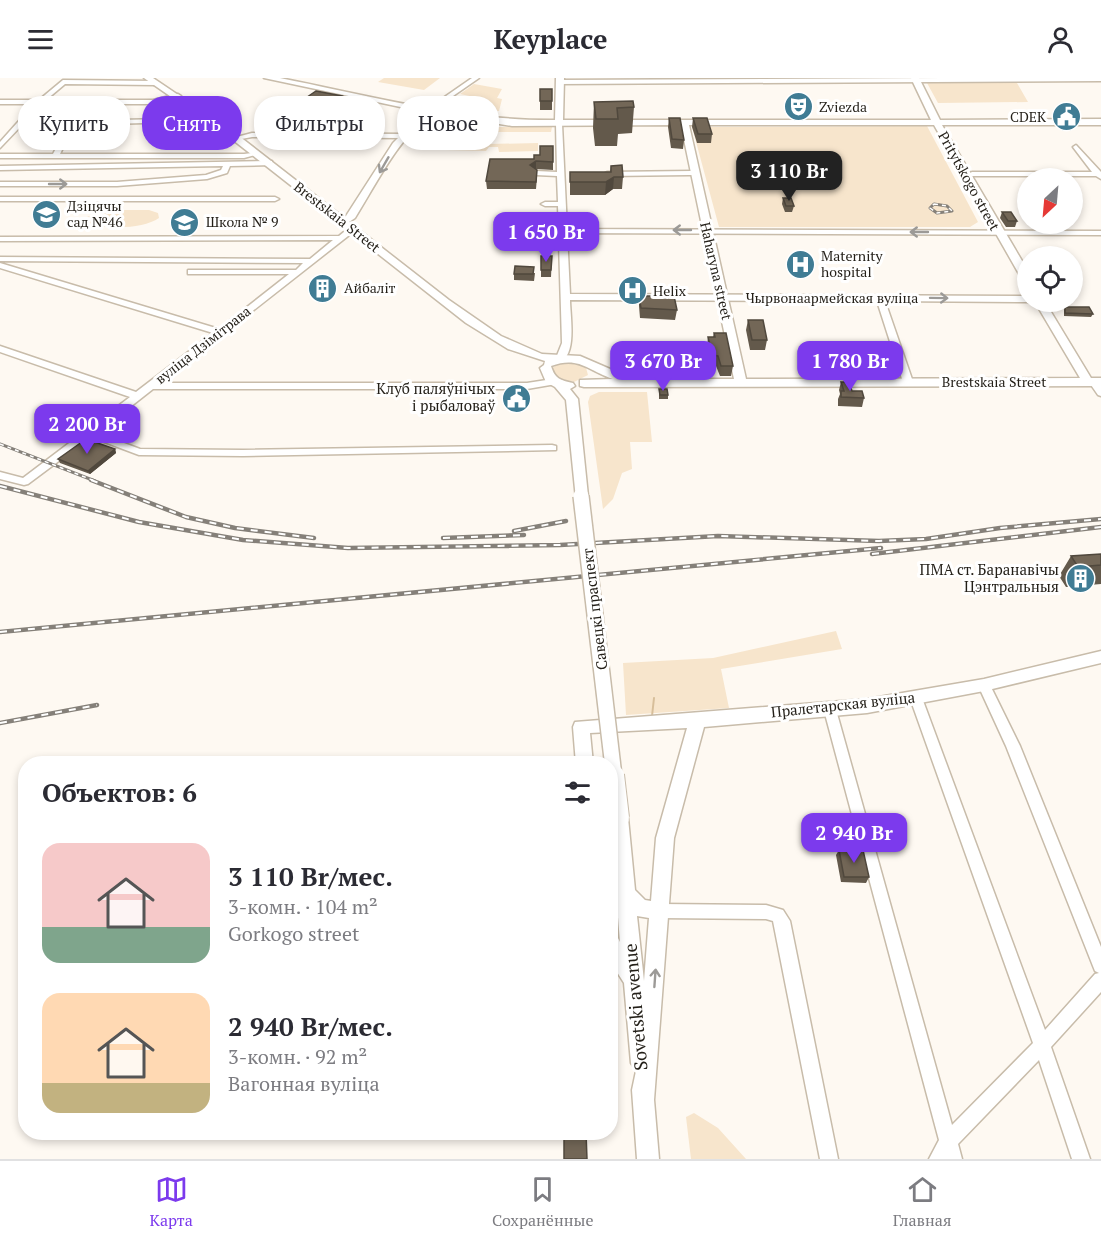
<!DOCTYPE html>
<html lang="ru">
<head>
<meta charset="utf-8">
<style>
  body { margin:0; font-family:"PT Serif",serif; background:#f2f2f3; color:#2b2b33; height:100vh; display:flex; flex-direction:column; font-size:22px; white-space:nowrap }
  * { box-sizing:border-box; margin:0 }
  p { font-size:20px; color:#7c7c81 }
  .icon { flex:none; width:33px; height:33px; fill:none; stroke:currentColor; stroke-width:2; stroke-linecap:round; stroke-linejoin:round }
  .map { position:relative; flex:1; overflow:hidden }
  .side { position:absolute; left:18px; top:678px; width:600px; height:384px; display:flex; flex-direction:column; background:#fff; border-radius:24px; box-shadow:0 3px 9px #0003 }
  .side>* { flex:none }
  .top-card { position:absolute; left:18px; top:18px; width:600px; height:54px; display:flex; gap:12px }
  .needle { width:39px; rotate:206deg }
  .tools { position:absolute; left:1017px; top:90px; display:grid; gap:12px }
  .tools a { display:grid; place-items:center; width:66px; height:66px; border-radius:50%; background:#fff; box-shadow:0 3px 9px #0003; font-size:30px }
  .price { position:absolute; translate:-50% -51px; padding:0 14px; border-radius:12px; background:#7c3aed; color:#fff; font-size:20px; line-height:39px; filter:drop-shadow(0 2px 3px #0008) }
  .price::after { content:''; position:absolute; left:50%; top:36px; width:18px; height:14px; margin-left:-9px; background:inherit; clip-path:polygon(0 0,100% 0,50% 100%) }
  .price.on { background:#222; color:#fff }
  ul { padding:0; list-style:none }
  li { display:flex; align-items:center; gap:18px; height:150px; padding:0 24px }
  li span { display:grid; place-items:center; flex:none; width:168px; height:120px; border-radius:18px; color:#555 }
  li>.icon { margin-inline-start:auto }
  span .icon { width:72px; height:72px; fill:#fffc; stroke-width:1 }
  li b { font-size:26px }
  h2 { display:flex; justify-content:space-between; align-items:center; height:72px; padding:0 24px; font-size:26px }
  .tag { padding:0 21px; border-radius:24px; background:#fff; box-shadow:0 3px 9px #0003; font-size:21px; line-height:54px }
  .tag.on { background:#7c3aed; color:#fff }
  header { display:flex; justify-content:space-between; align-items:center; height:78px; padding:0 24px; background:#fff; font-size:27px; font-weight:700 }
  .tab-bar { display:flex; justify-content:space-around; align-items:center; height:84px; border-top:2px solid #e1e1e2; background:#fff; font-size:16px; color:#7c7c81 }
  .tab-bar a { display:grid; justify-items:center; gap:3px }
  .tab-bar .on { color:#7c3aed }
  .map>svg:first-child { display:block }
  .green { fill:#f7e5cc }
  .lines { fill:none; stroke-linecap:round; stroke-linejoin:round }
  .stream { stroke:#d7be9a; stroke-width:2 }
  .minor-casing { stroke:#c8bcaa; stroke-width:3 }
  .major-casing { stroke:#c8bcaa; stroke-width:3 }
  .minor { fill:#fff; fill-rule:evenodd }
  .major { fill:#fff; fill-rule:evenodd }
  .rail-far1-casing { stroke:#858079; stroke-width:3 }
  .rail-casing { stroke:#858079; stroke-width:4.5 }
  .rail-far1 { stroke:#fff; stroke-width:1.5; stroke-dasharray:4; stroke-linecap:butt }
  .rail { stroke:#fff; stroke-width:2; stroke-dasharray:7; stroke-linecap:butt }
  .major-bridge-far1-casing { stroke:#c8bcaa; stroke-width:18; stroke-linecap:butt }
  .major-bridge-casing { stroke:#c8bcaa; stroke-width:22; stroke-linecap:butt }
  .major-bridge-far1 { stroke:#fff; stroke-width:15 }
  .major-bridge { stroke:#fff; stroke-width:20 }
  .wall { fill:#63594b }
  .shaded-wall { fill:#50483d }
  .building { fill:#736757; stroke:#50483d; stroke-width:1.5 }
  .oneway { stroke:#9c9a97 }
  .labels { text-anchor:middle; stroke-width:6; stroke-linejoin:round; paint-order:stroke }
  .far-poi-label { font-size:14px; fill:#231f18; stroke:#fff; text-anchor:start }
  .far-street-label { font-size:14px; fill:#231f18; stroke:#fff }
  .poi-label { font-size:15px; fill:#231f18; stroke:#fff; text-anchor:end }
  .street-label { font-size:15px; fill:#231f18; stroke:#fff }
  .near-street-label { font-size:18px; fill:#231f18; stroke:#fff }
</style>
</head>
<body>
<header><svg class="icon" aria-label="menu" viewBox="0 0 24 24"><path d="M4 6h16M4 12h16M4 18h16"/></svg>Keyplace<svg class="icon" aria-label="person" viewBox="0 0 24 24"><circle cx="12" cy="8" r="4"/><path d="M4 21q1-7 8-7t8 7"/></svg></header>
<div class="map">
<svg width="1101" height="1081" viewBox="0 0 1101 1081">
  <rect width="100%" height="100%" fill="#fef9f2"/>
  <!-- green -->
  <path class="green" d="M384,0H440L424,12L378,4Z
    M927,5H1017L1028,24L938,25Z
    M474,6L502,11L497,20L502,21L499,33H477L484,21L460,16Z
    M927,48L978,144L970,149H719L692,49Z
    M552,49L551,54H467L466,49Z
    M538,65V73L499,74L498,69H489L486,73L445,72L444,67Z
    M103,132H149L158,135L159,140C143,151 106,152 87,144V139Z
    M562,283L585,286L588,297L574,304L556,301L551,291Z
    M599,314H647L652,364H630L632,391L622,395L613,421L603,431L588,324L590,318Z
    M836,553L842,571L721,591L729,630L626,637L623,585L713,580Z
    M694,1035L718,1050L746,1081H691L686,1039Z"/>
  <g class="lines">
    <!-- stream -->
    <path class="stream" d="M652,638L654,620"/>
    <defs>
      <path id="minor" d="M472,0H479L440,27H436V25Z
        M943,0H1101V3L560,6L557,4L560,2Z
        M63,2L155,3L158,5L155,7L65,6L46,22H153L178,16L181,18L153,26H42L0,70V64L34,26H0V22H39Z
        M213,40L216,42L215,43L74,47L60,76H244L259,74V76L244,80H0V76H53L69,45L72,43Z
        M559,44L562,46L567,151L1101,153V157L567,155L570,216L1028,218V224L885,223L913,304L908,307L903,304L877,223L570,222C570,237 577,275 561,283L556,280L562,265L559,164L537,166L533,164L537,162H559L558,128H545L541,126L545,124H558L557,98L536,97L532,95L536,93L557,94L556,46Z
        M252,55L404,56L407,58L404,60L252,59L236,62L233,60Z
        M1076,67L1101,94V101L1096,98H972L968,96L972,94H1092L1073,69Z
        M269,83H272V87L230,88L227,95L207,101L117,108H0V104H117L206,97L221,92L223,88L0,92V88Z
        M692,93V97H689L607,98L603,96L607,94Z
        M0,119H275L279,121L275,123H0Z
        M350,149L357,151L161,305H527L553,301L556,302V306L527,311H153L97,355L140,371L243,372L552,367L556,368V372L243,378L139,377L91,359L28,406L24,407L0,401V394L23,400L130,319L0,274V268L136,314L213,255L0,190V185L219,251L289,196H188V192H296L303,185L0,183V179L310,181L333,162L0,163V159L339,158Z
        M1094,301L1097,302L1101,308V318L1098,317L1089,304Z
        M984,602L988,603L1020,668L1101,869V914L1051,969L1090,1081H1072L1039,982L958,1066L962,1081H929L939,1062L824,632L825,628L830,627L835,628L836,632L952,1047L1033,965L910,620L911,616L916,615L921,616L922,620L1045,952L1095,896L1099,895L1095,893L1093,888L1006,668L978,607L980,603Z
        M660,826L766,827L783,832L790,843L838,1081H820L773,843L766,841L660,840L655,838L652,833L655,828Z"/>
      <path id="major" d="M144,0H153L239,58L343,139L346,138L393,65L424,34L264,0H280C371,18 462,43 555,42L556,0H564L563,42H931L911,0H919L940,42L1101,41V47H942L1028,193V206L1023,203L934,47H689L746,301L1080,300L1035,224H1045L1091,300H1101V308L584,309L580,308V302L613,301C587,292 579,278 551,288C555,301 560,302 573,305L575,308L570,311L578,321L588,418L586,421H576L566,322L555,309L546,304L540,290L544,287L545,283L508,271L466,245L233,62ZM432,35L512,48L681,47L734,301H625L624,297L580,278L542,276L501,258L449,222L349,144L355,140C378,103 397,62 432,35Z
        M1101,573V585L984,613L867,635L704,649L674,760L654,1022L659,1081H637L632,1012L636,993L631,985L624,905L610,883V856L617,858L620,864L610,739L613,734L619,732L625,734L628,740L635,812L645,822L651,823L656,760L687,650L590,655L593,686H576L573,649L575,644L867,621L984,601ZM637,838L649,840L644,903Z"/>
    </defs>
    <!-- minor casing -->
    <use href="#minor" class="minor-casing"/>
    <!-- major casing -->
    <use href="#major" class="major-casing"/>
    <!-- minor -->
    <use href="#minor" class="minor"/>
    <!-- major -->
    <use href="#major" class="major"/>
    <defs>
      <path id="rail-far1" d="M934,126L947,128L952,133L937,135L930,130Z
        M0,366L95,403"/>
      <path id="rail" d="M91,402L186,439L235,450L314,460
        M0,408L139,444L243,462L348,470L560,467L718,458L879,463L926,461L1000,450L1101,441
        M514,453L566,443
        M443,460L524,457
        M872,476L1101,449
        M0,554L881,470
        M0,645L97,627"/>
    </defs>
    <!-- rail-far1 casing -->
    <use href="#rail-far1" class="rail-far1-casing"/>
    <!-- rail casing -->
    <use href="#rail" class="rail-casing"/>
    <!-- rail-far1 -->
    <use href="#rail-far1" class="rail-far1"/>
    <!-- rail -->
    <use href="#rail" class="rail"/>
    <defs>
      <path id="major-bridge-far1" d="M581,418L614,698"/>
      <path id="major-bridge" d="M614,697L619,740"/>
    </defs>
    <!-- major-bridge-far1 casing -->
    <use href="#major-bridge-far1" class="major-bridge-far1-casing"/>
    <!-- major-bridge casing -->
    <use href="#major-bridge" class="major-bridge-casing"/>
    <!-- major-bridge-far1 -->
    <use href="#major-bridge-far1" class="major-bridge-far1"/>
    <!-- major-bridge -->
    <use href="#major-bridge" class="major-bridge"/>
  </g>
  <!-- wall -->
  <path class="wall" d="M540,11H552V32H540Z
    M342,18L343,27L322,42L306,38L305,36L299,35L297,26Z
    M594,24L634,29L632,55L618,56L617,68H595L593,50Z
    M669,40L684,62L683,71L671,70L668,49Z
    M693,40L712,56L711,65H697L692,49Z
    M553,68V92L536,91L537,92V99L536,111H487L486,103L534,81Z
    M611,88L623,99L622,111H613L605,117H570V94H610Z
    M783,120L794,128L792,134H785L782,126Z
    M1002,134L1017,143L1015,149H1006L1000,140Z
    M541,178H552L551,199H541Z
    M535,195L534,203L514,202V196Z
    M639,218L677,232L675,242L640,240L639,228Z
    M1065,229L1093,236L1091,239L1064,238V232Z
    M748,242L767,262L765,272H750L746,252Z
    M714,255L733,288L731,298H720L716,288L710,287L707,269L708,259H713Z
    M841,304L852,313L864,320L862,329L838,328V321L840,316L839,312Z
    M659,311L668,317V321H659Z
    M115,371L116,375L90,396L60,385L58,381Z
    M1101,476V506L1066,509L1059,498L1071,478Z
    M839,772L869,799L866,805L841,804L836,777Z"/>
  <!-- shaded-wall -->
  <path class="shaded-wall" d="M342,18L343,27L322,42L321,33Z
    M536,83V91L530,94V87Z
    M614,99L613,111L605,117L606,104Z
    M115,371L116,375L90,396L88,393Z"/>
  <!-- building -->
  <path class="building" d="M540,11H552V23H540Z
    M316,13L342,18L321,33L304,29L307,28L297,26Z
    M633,23L634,29L617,30L618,41H596L594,24Z
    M669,40H680L684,62L672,61Z
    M693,40H707L712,56H698Z
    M540,68H553V84L536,83L530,87L537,92L536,104L486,103L490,81H534V77H540Z
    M622,87L623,99H614L606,104H570V94H611V88Z
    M783,120H791L794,128H786Z
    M1002,134H1011L1017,143H1008Z
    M541,178H552L551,192H541Z
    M515,188L534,189L533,196H514Z
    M639,218H674L677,232L641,230Z
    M1065,229H1089L1093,236L1065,235Z
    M748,242H763L767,262H752Z
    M714,255H726L733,288H721L718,278L712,277L708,259H715Z
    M841,304H849L852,313H862L864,320L841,319V313H844Z
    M659,311H667L668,317H660Z
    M86,361L115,371L88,393L58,381Z
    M1101,476V487L1078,489L1071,478Z
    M839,772H863L869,799H844Z
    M564,1054H586L587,1081H564Z"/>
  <!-- one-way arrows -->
  <defs><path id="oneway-shaft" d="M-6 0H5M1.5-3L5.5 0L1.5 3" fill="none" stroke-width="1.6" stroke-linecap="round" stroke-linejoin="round" transform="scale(1.5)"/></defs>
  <g class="oneway">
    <use href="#oneway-shaft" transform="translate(384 87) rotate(120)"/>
    <use href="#oneway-shaft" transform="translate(58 106)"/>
    <use href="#oneway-shaft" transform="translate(682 152) rotate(180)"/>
    <use href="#oneway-shaft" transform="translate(919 154) rotate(-180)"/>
    <use href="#oneway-shaft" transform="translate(939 220) rotate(1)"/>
    <use href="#oneway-shaft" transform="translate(655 900) rotate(-86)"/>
  </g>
  <!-- icons -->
  <defs>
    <symbol id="theatre-disc" viewBox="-11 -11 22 22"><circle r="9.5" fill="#407c94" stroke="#fff"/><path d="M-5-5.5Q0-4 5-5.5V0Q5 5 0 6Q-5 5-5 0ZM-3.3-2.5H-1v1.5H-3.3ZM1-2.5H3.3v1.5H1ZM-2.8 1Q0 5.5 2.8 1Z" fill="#fff"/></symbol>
    <symbol id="civic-disc" viewBox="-11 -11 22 22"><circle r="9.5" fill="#407c94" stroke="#fff"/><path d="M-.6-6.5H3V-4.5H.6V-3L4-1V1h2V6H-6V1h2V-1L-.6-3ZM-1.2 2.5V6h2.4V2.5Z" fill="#fff"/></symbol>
    <symbol id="school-disc" viewBox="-11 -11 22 22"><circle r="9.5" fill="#407c94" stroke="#fff"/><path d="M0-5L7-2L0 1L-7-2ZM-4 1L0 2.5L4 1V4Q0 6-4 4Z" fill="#fff"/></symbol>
    <symbol id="hospital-disc" viewBox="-11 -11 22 22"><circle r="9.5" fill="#407c94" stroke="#fff"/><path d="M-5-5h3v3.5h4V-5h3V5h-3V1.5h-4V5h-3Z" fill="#fff"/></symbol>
    <symbol id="building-disc" viewBox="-11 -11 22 22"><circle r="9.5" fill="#407c94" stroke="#fff"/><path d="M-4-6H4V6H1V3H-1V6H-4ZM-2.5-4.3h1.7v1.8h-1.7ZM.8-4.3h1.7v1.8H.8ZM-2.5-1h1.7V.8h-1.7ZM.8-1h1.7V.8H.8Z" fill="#fff"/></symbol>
  </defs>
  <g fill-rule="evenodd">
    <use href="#theatre-disc" x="782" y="12" width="33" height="33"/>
    <use href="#civic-disc" x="1050" y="22" width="33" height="33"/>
    <use href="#school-disc" x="30" y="120" width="33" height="33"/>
    <use href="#school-disc" x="168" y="128" width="33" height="33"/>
    <use href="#hospital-disc" x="784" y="170" width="33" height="33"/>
    <use href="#building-disc" x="306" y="194" width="33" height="33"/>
    <use href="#hospital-disc" x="616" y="196" width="33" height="33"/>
    <use href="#civic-disc" x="500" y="304" width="33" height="33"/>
    <use href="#building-disc" x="1064" y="484" width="33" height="33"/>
  </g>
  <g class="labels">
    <!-- far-poi labels -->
    <g class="far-poi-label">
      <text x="819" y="34">Zviezda</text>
      <text x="1046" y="44" text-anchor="end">CDEK</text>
      <text x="67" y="133">Дзіцячы<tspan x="67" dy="16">сад №46</tspan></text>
      <text x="206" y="149">Школа № 9</text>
      <text x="821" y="183">Maternity<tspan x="821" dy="16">hospital</tspan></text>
      <text x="344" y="215">Айбаліт</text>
      <text x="653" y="218">Helix</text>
    </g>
    <!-- far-street labels -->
    <g class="far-street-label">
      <text transform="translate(969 103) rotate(61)" y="5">Pritytskogo street</text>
      <text transform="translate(337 139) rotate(38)" y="5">Brestskaia Street</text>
      <text transform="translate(716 193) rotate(77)" y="5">Haharyna street</text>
      <text x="832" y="225">Чырвонаармейская вуліца</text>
      <text transform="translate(203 267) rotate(-38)" y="5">вуліца Дзімітрава</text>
      <text x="994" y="309">Brestskaia Street</text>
    </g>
    <!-- poi labels -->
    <g class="poi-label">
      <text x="495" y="316">Клуб паляўнічых<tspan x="495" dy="17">і рыбаловаў</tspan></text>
      <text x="1059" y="497">ПМА ст. Баранавічы<tspan x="1059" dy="17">Цэнтральныя</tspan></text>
    </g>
    <!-- street labels -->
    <g class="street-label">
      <text transform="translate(595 531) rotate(-97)" y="5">Савецкі праспект</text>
      <text transform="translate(843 627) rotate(-6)" y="5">Пралетарская вуліца</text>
    </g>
    <!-- near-street labels -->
    <g class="near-street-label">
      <text transform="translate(636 929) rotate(-95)" y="6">Sovetski avenue</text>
    </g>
  </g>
</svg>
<div class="tools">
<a><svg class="needle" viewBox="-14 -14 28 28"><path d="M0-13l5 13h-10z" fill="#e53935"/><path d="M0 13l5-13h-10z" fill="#7c7c81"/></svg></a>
<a><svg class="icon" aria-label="locate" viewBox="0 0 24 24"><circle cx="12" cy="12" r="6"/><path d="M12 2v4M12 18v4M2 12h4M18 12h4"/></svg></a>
</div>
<b class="price on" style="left:789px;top:124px">3 110 Br</b>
<b class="price" style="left:546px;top:185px">1 650 Br</b>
<b class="price" style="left:663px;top:314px">3 670 Br</b>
<b class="price" style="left:850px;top:314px">1 780 Br</b>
<b class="price" style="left:87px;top:377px">2 200 Br</b>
<b class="price" style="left:854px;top:786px">2 940 Br</b>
<div class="top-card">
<a class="tag">Купить</a>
<a class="tag on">Снять</a>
<a class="tag">Фильтры</a>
<a class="tag">Новое</a>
</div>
<section class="side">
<h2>Объектов: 6<svg class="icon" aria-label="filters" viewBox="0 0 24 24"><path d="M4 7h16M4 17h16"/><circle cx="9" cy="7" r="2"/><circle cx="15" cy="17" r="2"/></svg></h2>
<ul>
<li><span style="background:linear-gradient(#f6c9c9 70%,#7fa58c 0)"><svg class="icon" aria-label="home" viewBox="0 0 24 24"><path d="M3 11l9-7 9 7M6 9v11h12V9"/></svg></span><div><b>3 110 Br/мес.</b><p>3-комн. · 104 m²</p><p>Gorkogo street</p></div></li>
<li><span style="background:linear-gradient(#ffd9b3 75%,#c2b280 0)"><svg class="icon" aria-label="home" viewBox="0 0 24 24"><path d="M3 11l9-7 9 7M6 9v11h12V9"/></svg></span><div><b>2 940 Br/мес.</b><p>3-комн. · 92 m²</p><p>Вагонная вуліца</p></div></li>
</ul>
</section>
</div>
<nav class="tab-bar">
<a class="on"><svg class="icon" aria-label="map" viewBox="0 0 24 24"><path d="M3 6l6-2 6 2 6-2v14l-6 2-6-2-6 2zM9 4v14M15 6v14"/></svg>Карта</a>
<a><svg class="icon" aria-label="saved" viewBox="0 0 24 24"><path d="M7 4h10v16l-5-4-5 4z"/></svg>Сохранённые</a>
<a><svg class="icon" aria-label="home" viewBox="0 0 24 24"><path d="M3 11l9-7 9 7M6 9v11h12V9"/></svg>Главная</a>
</nav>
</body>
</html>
